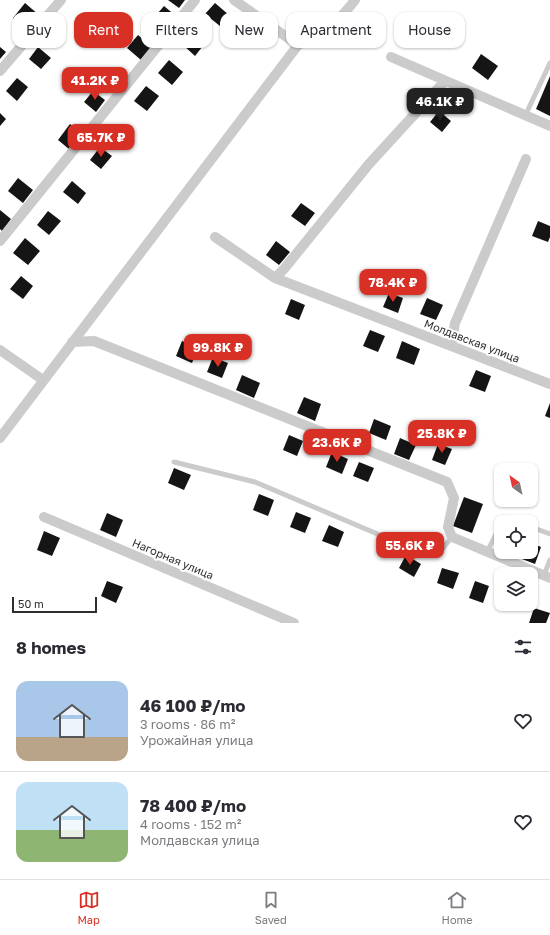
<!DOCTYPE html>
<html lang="en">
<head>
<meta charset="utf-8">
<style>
  body { margin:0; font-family:"Golos Text",sans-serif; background:#f2f2f3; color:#2b2b33; height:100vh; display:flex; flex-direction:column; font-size:15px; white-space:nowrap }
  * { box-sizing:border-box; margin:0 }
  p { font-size:13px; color:#7c7c81 }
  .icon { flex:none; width:22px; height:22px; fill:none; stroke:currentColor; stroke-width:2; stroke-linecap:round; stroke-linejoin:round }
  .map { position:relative; height:623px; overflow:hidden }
  .panel { display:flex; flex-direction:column; background:#fff; flex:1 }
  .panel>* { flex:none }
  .banner { position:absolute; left:12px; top:12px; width:526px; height:36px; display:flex; gap:8px }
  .needle { width:26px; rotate:327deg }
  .fabs { position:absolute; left:494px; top:463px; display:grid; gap:8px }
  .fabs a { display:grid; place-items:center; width:44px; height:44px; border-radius:8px; background:#fff; box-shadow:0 1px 3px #0004; font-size:20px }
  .scale { position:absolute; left:12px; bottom:10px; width:85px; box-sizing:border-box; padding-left:4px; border:2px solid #2e2e2e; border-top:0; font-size:11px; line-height:14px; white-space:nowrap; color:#2e2e2e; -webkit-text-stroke:3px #fff; paint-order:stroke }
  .price { position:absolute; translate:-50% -34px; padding:0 9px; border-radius:8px; background:#d93025; color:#fff; font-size:13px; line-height:26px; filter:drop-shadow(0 1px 2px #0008) }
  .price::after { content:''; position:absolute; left:50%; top:24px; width:12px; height:9px; margin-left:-6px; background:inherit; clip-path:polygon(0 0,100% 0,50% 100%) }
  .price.active { background:#222; color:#fff }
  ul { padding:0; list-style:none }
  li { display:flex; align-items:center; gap:12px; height:100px; padding:0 16px }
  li+li { border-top:1px solid #e1e1e2 }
  li span { display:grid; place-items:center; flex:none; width:112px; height:80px; border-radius:12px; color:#555 }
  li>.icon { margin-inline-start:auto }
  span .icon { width:48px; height:48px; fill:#fffc; stroke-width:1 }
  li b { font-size:17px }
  h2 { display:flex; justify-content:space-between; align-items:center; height:48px; padding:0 16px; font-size:17px }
  .chip { padding:0 14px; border-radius:12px; background:#fff; box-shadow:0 1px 3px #0004; font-size:14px; line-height:36px }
  .chip.active { background:#d93025; color:#fff }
  .menu { display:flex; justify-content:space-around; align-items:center; height:56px; border-top:1px solid #e1e1e2; background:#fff; font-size:11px; color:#7c7c81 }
  .menu a { display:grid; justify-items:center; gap:2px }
  .menu .active { color:#d93025 }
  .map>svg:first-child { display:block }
  .building { fill:#151515 }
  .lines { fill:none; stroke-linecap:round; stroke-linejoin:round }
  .lane { stroke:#cbcbcb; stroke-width:5 }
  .street { stroke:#cbcbcb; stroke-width:10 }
  .labels { text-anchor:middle; stroke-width:4; stroke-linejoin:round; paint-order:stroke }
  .street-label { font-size:11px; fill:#2e2e2e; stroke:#fff }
</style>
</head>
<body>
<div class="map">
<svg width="550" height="623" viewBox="0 0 550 623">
  <rect width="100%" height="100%" fill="#fff"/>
  <!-- building -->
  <path class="building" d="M168,0H185L179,8Z
    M25,3L39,15L27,29L13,18Z
    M215,3L229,15L220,26L205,14Z
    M164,6L176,16L164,30L152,20Z
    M194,32L206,42L195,56L183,45Z
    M138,35L152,47L141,60L127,48Z
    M0,47L6,52L0,59Z
    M38,47L51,58L41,69L29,59Z
    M481,54L498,66L488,80L472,68Z
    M169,60L183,72L172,85L158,73Z
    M550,76V116L536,109Z
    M17,78L28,87L17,101L6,91Z
    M146,86L159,96L147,111L134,101Z
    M93,91L105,100L96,112L84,102Z
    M439,111L451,121L442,132L430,122Z
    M0,113L6,119L0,126Z
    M70,124L82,133L69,149L58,140Z
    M100,147L112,156L101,169L90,160Z
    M18,178L33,190L23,203L8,191Z
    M72,181L86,193L78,204L63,192Z
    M301,203L315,213L305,226L291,216Z
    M0,210L11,219L2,231L0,229Z
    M48,211L61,221L49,235L37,225Z
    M538,221L550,226V237L548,242L532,236Z
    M25,238L40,251L28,265L13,253Z
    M276,241L290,252L279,265L266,255Z
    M21,276L33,286L23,299L10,289Z
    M389,293L403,298L398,313L383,307Z
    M427,298L443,305L436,320L420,314Z
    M291,299L305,305L299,320L285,314Z
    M370,330L385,336L378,352L363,346Z
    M182,341L198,347L192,363L176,356Z
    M402,341L420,349L414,365L396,358Z
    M213,357L228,363L222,378L207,372Z
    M476,370L491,376L485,392L469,386Z
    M242,375L260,383L254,398L236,390Z
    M304,397L321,404L315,421L297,413Z
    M550,403V418L545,416Z
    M374,419L391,426L386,440L369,433Z
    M289,435L303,441L297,456L283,450Z
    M400,438L416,445L409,460L394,454Z
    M438,444L452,449L445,465L432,460Z
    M332,452L348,459L342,474L326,467Z
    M359,462L374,468L368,482L353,476Z
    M174,468L191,475L184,490L168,483Z
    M259,494L274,500L268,516L253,510Z
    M464,497L483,504L472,533L453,526Z
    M296,512L311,518L305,533L290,527Z
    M107,513L123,520L116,537L100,530Z
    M329,525L344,532L338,547L322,541Z
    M44,531L60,538L52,556L37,550Z
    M531,543L541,547L535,564L509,554V552H531Z
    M406,555L421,564L414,577L399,568Z
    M442,568L459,573L453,589L437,583Z
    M107,581L123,587L116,603L101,596Z
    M475,581L489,586L483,603L469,598Z
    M534,608L550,613L546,623H529Z"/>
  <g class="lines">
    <!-- lane -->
    <path class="lane" d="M525,116L550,63
      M174,462L255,482L427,555L438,554L452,537
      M502,522L504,517L518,522
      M531,527L550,534
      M487,552L501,524
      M544,575L550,560"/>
    <!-- street -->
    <path class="street" d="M234,0L298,45
      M391,57L550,126
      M0,71L61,0
      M215,237L275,278L550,384
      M0,241L195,0
      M275,278L284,269L369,164L445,81
      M72,342L94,341L447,482L454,498L448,527L452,537L550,578
      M451,346L455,323L526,159
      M0,350L43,380
      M0,438L298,45C325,31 336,25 355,0
      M44,517L294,623"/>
  </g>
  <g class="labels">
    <!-- street labels -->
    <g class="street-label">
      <text transform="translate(472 341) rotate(21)" y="4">Молдавская улица</text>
      <text transform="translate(173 559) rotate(23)" y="4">Нагорная улица</text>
    </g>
  </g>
</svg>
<div class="fabs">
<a><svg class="needle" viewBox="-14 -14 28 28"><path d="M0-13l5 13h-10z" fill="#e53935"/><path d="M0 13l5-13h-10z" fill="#7c7c81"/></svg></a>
<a><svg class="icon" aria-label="locate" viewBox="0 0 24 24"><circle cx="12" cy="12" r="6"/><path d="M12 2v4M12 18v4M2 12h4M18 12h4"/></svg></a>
<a><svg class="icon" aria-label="layers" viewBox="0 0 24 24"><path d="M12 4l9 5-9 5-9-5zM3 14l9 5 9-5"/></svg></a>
</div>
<div class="scale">50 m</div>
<b class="price" style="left:95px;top:101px">41.2K ₽</b>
<b class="price active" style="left:440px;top:122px">46.1K ₽</b>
<b class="price" style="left:101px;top:158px">65.7K ₽</b>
<b class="price" style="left:393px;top:303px">78.4K ₽</b>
<b class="price" style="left:218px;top:368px">99.8K ₽</b>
<b class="price" style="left:442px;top:454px">25.8K ₽</b>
<b class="price" style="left:337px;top:463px">23.6K ₽</b>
<b class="price" style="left:410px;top:566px">55.6K ₽</b>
<div class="banner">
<a class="chip">Buy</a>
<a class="chip active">Rent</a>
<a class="chip">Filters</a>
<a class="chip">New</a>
<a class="chip">Apartment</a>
<a class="chip">House</a>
</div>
</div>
<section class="panel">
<h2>8 homes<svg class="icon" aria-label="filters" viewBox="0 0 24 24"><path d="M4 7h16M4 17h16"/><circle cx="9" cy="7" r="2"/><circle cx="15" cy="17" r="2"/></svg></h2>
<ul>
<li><span style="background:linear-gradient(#a9c7e8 70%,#b9a48a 0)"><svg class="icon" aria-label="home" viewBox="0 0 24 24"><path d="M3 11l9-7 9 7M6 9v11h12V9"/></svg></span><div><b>46 100 ₽/mo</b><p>3 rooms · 86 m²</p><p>Урожайная улица</p></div><svg class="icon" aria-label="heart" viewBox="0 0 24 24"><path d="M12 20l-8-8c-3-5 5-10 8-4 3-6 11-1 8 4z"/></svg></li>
<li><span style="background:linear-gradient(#bfe0f5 60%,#8fb573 0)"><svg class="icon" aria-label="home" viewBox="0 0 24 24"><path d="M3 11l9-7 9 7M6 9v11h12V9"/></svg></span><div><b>78 400 ₽/mo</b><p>4 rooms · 152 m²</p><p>Молдавская улица</p></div><svg class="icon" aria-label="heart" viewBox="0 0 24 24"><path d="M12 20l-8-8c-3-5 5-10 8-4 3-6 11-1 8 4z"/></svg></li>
</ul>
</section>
<nav class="menu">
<a class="active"><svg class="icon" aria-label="map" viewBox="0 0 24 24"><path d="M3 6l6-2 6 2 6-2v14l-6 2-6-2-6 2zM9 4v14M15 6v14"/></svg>Map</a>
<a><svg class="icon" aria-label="saved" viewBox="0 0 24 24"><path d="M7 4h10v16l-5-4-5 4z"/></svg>Saved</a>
<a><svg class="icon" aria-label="home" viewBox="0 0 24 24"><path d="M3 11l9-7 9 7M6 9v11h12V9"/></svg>Home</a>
</nav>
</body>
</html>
